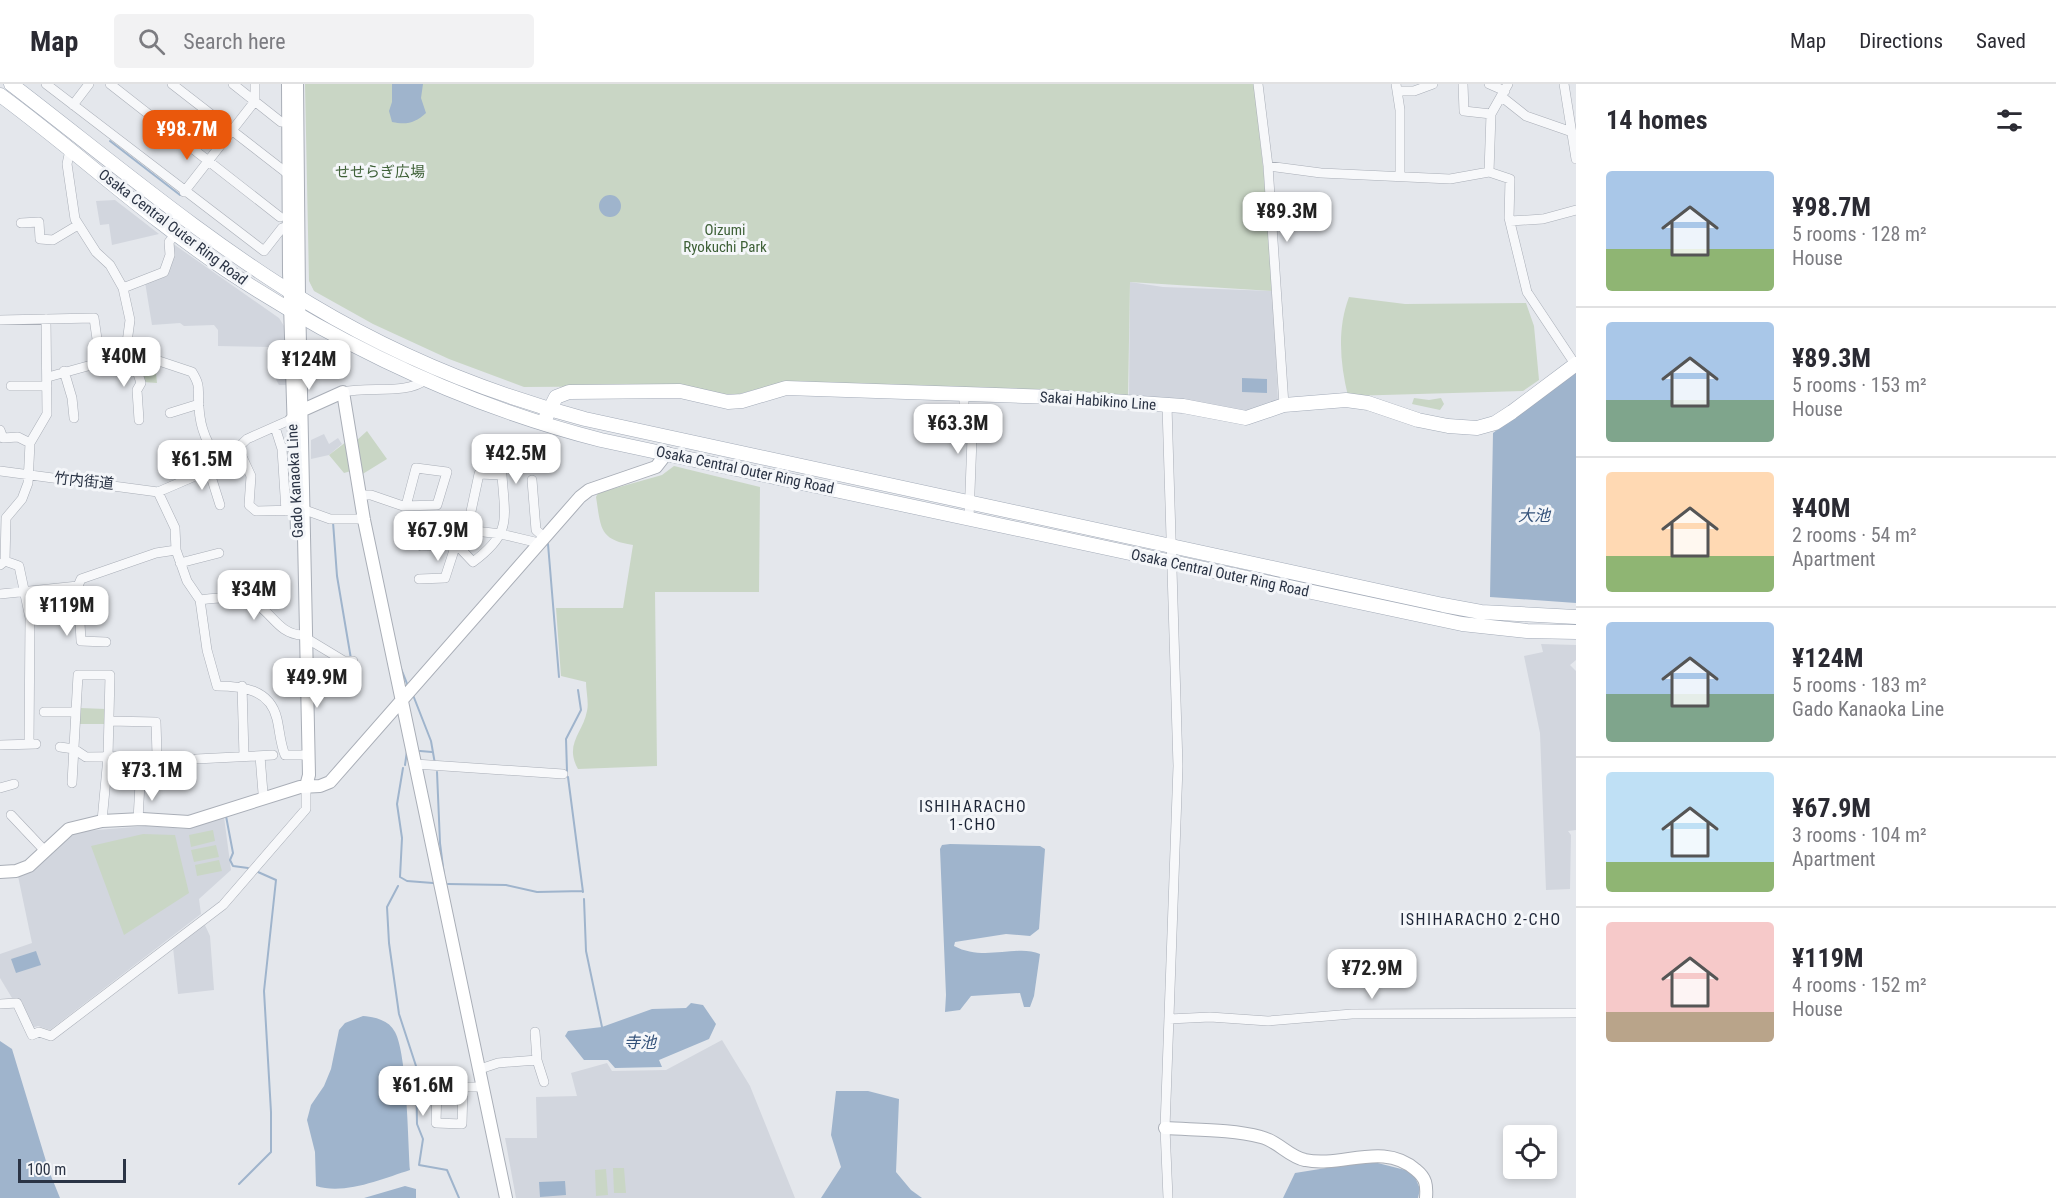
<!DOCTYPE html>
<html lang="en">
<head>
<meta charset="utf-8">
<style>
  body { margin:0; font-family:"Roboto Condensed","Noto Sans JP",sans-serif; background:#f2f2f3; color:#2b2b33; height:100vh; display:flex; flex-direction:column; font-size:22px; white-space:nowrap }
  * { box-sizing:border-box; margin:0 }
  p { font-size:20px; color:#7c7c81 }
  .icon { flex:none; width:33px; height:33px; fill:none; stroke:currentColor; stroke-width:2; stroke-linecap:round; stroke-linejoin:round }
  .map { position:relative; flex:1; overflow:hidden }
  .sheet { display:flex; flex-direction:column; background:#fff; width:480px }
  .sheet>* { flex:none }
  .fabs { position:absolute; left:1503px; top:1041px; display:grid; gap:12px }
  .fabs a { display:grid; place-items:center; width:54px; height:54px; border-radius:6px; background:#fff; box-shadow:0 3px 9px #0003; font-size:30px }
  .scale { position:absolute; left:18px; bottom:15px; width:108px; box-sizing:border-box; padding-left:6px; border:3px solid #2b3445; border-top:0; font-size:16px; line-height:21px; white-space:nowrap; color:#2b3445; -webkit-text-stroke:4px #f4f6f9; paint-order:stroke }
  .price { position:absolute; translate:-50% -51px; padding:0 14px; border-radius:12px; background:#fff; color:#222; font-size:20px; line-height:39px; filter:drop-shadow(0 2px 3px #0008) }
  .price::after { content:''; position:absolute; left:50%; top:36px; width:18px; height:14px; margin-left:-9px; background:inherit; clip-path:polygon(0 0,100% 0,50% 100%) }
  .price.active { background:#ea580c; color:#fff }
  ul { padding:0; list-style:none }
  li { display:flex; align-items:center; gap:18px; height:150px; padding:0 30px }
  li+li { border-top:2px solid #e1e1e2 }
  li span { display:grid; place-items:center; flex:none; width:168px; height:120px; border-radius:6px; color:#555 }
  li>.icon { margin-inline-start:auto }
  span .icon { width:72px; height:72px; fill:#fffc; stroke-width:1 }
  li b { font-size:26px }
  h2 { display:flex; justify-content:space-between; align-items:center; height:72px; padding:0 30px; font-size:26px }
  header { display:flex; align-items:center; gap:36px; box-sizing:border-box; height:84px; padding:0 30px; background:#fff; border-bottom:2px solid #e1e1e2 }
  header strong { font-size:28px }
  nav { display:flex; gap:33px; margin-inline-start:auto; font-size:21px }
  .search { width:420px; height:54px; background:#f2f2f3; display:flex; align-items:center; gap:15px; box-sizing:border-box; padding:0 21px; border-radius:6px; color:#7c7c81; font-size:22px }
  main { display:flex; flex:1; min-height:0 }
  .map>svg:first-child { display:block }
  .built { fill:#d2d6de }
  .green { fill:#c9d6c5 }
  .water { fill:#9fb4cc }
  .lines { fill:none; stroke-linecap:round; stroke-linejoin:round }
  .stream { stroke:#9fb4cc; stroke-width:2 }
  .street-casing { stroke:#a9aeb7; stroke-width:10 }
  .secondary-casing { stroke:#a9aeb7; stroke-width:14 }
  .primary-casing { stroke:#a3abb8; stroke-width:15 }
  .street { stroke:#f7f8fa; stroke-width:9 }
  .secondary { stroke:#fff; stroke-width:12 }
  .primary { stroke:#fff; stroke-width:14 }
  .labels { text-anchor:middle; stroke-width:6; stroke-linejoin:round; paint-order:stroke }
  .park-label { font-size:15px; fill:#3f6138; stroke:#f4f6f9 }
  .street-label { font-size:15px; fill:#2b3445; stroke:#f4f6f9 }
  .water-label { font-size:16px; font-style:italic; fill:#34527a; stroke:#f4f6f9 }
  .neighbourhood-label { font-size:16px; letter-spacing:1.5px; fill:#1d2536; stroke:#f4f6f9 }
</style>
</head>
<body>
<header>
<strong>Map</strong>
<div class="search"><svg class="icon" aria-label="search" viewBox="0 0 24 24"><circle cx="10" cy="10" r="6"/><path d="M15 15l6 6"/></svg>Search here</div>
<nav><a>Map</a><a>Directions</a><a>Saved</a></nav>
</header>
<main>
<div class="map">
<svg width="1576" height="1114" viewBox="0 0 1576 1114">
  <rect width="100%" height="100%" fill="#e4e7ec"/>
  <!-- built -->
  <path class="built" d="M115,116L141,136L159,150L112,161L109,140L100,141L96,117Z
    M172,159L279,234L284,242L286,301H279L270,284L271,263L218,262V246L214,241L184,242L180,239L152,241L145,198L158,194Z
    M1130,198L1163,203L1273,207L1278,318L1249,329L1129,314Z
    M324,350L329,360L338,354L342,360L329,371L311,375V356Z
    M1541,560L1576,561V576L1570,581L1576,587V746L1568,747L1571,751L1570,805L1546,806L1540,649L1524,572L1543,568Z
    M224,733L231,786L199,815L201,830L50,946L38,942L32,944L18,914H12L0,894V870L32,859L18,792L33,786L73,748L146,742L188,745Z
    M204,839L210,852L214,906L178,910L173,863Z
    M722,956L750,1002L795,1114H516L505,1054H537L536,1013L577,1012L571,989L607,979L612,987L666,986Z"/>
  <!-- green -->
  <path class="green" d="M305,0H1254L1270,147L1273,207L1130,198L1128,314L780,299L739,310H716L676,302L524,303L449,275L373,240L314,207L309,197Z
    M1349,213L1405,220L1526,219L1534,242L1539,296L1523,307L1348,312C1340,279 1337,245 1349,213Z
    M139,273L155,279L157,299L143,298L135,276Z
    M1414,314L1429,316L1441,314L1444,320L1440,326L1412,320Z
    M367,347L387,375L361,391L356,357Z
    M346,358L351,387L344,389L329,371Z
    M674,382L760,403L759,508H655L657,682L578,685C564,660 583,649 587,627C589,619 586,607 586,598L561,592L556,524H623L633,461C599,456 601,444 596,413L598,409L662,391Z
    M80,624L106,625V640H79Z
    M213,746L215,757L191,763L189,751Z
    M143,750L175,751L189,809L124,851L91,762Z
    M216,761L219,773L194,778L191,766Z
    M219,776L222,787L197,792L195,781Z
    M613,1084H624L626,1109H614Z
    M606,1085L608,1111L596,1112L595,1086Z"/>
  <!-- water -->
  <path class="water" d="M392,0H423L421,14L426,29C415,39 407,41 392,38L389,27L392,18Z
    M599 122a11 11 0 1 1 22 0a11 11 0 1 1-22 0Z
    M1576,287V519L1490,513L1493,349Z
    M1242,294L1267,295V309L1242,308Z
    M950,760L1040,762L1045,765L1039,845L1030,852L1006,850L955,858L954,862C984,878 1017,860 1040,870L1034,912L1030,923H1024L1020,909L971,912L960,926L945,928L946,911L940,765L942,761Z
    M36,867L41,881L16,889L11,875Z
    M691,919L703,921L716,940L709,955L659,976L662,983L615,984L608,976H584L565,952L568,947L602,943L652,925L686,924Z
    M363,932C375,933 389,936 395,948C407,970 408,1056 410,1086C382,1095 345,1111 316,1102L315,1068L307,1036L311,1021L324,1002L331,985L339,946L345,939Z
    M0,957L12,965L49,1087L60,1114H0Z
    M836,1007H868L899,1015L896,1088L911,1106L922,1114H821L841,1083L831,1051Z
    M1370,1077L1413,1088L1420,1105L1418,1114H1283L1295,1089Z
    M565,1097L566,1111L540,1113L539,1098Z
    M405,1102L416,1105V1114H364Z"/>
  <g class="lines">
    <!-- stream -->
    <path class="stream" d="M110,57L180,111
      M333,438L337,492L351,575
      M548,460L559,593
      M400,582L408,602
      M413,611L431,657L435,680
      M420,667L432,668
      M405,681L407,667
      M403,684L397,720L402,754L400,793L407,797L433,799
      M567,687L566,655L581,626L578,606
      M437,688L440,759L444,791
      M568,693L583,808
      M226,732L233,769L230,776L233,782L248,784
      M448,800L506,801L537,808L583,807
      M398,802L387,823L389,859L399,930L416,982L417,1040L423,1055L419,1081L447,1086L459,1114
      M584,815L586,867L602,943
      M239,1100L271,1068V1028L264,907L276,796L258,788"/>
    <defs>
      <path id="street" d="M46,0L264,167L282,144L289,142
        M110,0L280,133
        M172,0L288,90
        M233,0L281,38H292
        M1258,0L1268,82L1284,321
        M1396,0L1400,26V92
        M1463,0L1464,27L1491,30
        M1489,0L1505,7
        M1564,0L1576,75
        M1397,7H1414L1433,0
        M1502,13L1526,32L1572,48
        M73,21L89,0
        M70,66L67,80L75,135L96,168L110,181L123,204L130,236L126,266
        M1268,82L1321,89L1450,95L1489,88L1510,95L1509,134L1527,208L1575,280
        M1489,88L1491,30L1508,0
        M184,108L255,17V0
        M1510,137L1543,135L1576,126
        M21,139L39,138L40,155L53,156L78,141
        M123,204L164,188L170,171L169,158L177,148
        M0,236L94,234L100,276L95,280L48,293
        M99,264L126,266L192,288C202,304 197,306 199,323C200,346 208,361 221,380
        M131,268L141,299L137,306L139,336
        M64,287L72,314L74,334
        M11,302H47
        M343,308C369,302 406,311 425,296
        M964,311V342L972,354L969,434
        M1167,322L1178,682L1165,1044L1168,1114
        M170,329L199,320
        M275,343L282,365L286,427
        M0,346L3,354L18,353L30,359
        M238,364L251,392L249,421L256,427L297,426
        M209,386L220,421
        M0,387L158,408L209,386L225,376L247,355L292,335
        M532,396L536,446L544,453
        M158,408L175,444L176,466
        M360,411H371L403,422L437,421L447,388L416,384L406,422
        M305,426L330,435H364
        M467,446L479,390L502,391C505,436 512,449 473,478L456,460L458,445L501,450L539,459
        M5,477L19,482L30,534L29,660
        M180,479L219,469
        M0,481L5,477L6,434L22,415L28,399L30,359L47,330L46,235
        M419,495L445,494L456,460L421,462
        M78,502L81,557L106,558
        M0,510L78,502L81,495L156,469L176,466L187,497L200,516L207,566L217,602C242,602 270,605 277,635C280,648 280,659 285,671H303
        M200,516C217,514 239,511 256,520C273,530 279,550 302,551
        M306,554L344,577H353
        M242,602L244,672
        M44,628H75
        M109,637L156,638L157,671
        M0,661L36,660
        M60,663L74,665L86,673L175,672
        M260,672L263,709
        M196,675L273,671
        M415,680L563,690
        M72,699L78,591H110L108,673L102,737
        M0,704L14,700
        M11,731L45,767
        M138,736L140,699
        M0,920L17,919L32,951L39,948L51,952L223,821L306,725V702
        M1169,935L1210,933L1268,937L1352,930L1576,929
        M535,948L537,976L544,998
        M480,985L498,979L537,976
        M463,1003L462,1040L436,1039L437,1003H483"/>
      <path id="secondary" d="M288,0L289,188L297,447
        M297,0L299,213L309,691L306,702
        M292,335L303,326L343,308L364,436L506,1114
        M0,788L16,787L29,782L69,745L102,737L142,735L189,738L300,703L320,702L330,698L580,413L589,406L656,383L667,369
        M1165,1044C1196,1046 1231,1045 1261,1053C1278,1057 1289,1073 1305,1076C1342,1084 1383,1057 1416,1086C1426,1094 1427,1101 1426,1114"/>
      <path id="primary" d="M11,0C109,75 204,156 310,220C395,271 490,310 585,335L1443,521L1481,528L1576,533
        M0,11C76,67 147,133 226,186C341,262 467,322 601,356L1462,540L1527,547L1576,548
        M546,333L556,313L569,308L680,307L728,318L742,317L786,304L1053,313L1183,322L1246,334L1284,321L1346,316L1368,319L1418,336L1448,342L1477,344L1495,339L1512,328L1576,280"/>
    </defs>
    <!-- street casing -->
    <use href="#street" class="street-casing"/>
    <!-- secondary casing -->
    <use href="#secondary" class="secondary-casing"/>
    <!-- primary casing -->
    <use href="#primary" class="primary-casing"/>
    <!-- street -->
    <use href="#street" class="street"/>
    <!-- secondary -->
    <use href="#secondary" class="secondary"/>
    <!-- primary -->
    <use href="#primary" class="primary"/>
  </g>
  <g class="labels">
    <!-- park labels -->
    <g class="park-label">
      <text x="380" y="93">せせらぎ広場</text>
      <text x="725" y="151">Oizumi<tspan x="725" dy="17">Ryokuchi Park</tspan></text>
    </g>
    <!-- street labels -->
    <g class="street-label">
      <text transform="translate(173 143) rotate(37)" y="5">Osaka Central Outer Ring Road</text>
      <text transform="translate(1098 317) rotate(4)" y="5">Sakai Habikino Line</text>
      <text transform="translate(745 386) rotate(12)" y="5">Osaka Central Outer Ring Road</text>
      <text transform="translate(84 397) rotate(6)" y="5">竹内街道</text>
      <text transform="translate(295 397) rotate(-93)" y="5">Gado Kanaoka Line</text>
      <text transform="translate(1220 489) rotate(12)" y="5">Osaka Central Outer Ring Road</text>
    </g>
    <!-- water labels -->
    <g class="water-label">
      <text x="1534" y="437">大池</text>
      <text x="640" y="964">寺池</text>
    </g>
    <!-- neighbourhood labels -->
    <g class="neighbourhood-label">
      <text x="973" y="728">ISHIHARACHO<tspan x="973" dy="18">1-CHO</tspan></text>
      <text x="1481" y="841">ISHIHARACHO 2-CHO</text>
    </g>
  </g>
</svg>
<div class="fabs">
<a><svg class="icon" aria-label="locate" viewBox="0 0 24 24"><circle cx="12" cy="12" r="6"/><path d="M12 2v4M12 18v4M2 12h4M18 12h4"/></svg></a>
</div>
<div class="scale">100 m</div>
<b class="price active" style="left:187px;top:77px">¥98.7M</b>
<b class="price" style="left:1287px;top:159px">¥89.3M</b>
<b class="price" style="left:124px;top:304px">¥40M</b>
<b class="price" style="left:309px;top:307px">¥124M</b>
<b class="price" style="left:958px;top:371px">¥63.3M</b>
<b class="price" style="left:516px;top:401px">¥42.5M</b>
<b class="price" style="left:202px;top:407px">¥61.5M</b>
<b class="price" style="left:438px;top:478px">¥67.9M</b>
<b class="price" style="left:254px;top:537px">¥34M</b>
<b class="price" style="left:67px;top:553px">¥119M</b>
<b class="price" style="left:317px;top:625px">¥49.9M</b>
<b class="price" style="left:152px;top:718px">¥73.1M</b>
<b class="price" style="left:1372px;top:916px">¥72.9M</b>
<b class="price" style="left:423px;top:1033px">¥61.6M</b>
</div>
<section class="sheet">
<h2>14 homes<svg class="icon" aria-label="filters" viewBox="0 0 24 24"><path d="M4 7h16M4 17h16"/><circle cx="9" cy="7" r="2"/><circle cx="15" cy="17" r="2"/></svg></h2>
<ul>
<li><span style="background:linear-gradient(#a9c7e8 65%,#8fb573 0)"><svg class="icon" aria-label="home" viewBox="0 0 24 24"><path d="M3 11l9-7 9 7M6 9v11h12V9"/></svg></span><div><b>¥98.7M</b><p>5 rooms · 128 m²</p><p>House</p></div></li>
<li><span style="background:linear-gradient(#a9c7e8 65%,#7fa58c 0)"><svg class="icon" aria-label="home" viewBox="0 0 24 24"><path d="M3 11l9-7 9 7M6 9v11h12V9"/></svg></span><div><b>¥89.3M</b><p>5 rooms · 153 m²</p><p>House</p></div></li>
<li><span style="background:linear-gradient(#ffd9b3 70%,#8fb573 0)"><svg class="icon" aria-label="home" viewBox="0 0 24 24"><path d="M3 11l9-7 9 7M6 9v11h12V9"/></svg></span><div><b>¥40M</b><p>2 rooms · 54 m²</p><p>Apartment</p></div></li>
<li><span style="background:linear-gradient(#a9c7e8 60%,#7fa58c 0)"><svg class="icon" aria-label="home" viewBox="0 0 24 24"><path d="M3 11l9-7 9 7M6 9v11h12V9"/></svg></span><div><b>¥124M</b><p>5 rooms · 183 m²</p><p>Gado Kanaoka Line</p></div></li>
<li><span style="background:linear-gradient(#bfe0f5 75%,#8fb573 0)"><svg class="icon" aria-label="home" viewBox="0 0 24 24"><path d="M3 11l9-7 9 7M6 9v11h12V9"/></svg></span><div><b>¥67.9M</b><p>3 rooms · 104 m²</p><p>Apartment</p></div></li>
<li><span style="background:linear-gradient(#f6c9c9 75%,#b9a48a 0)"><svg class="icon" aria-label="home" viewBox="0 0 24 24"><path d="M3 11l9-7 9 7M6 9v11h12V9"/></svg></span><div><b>¥119M</b><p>4 rooms · 152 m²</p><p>House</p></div></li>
</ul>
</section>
</main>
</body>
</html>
